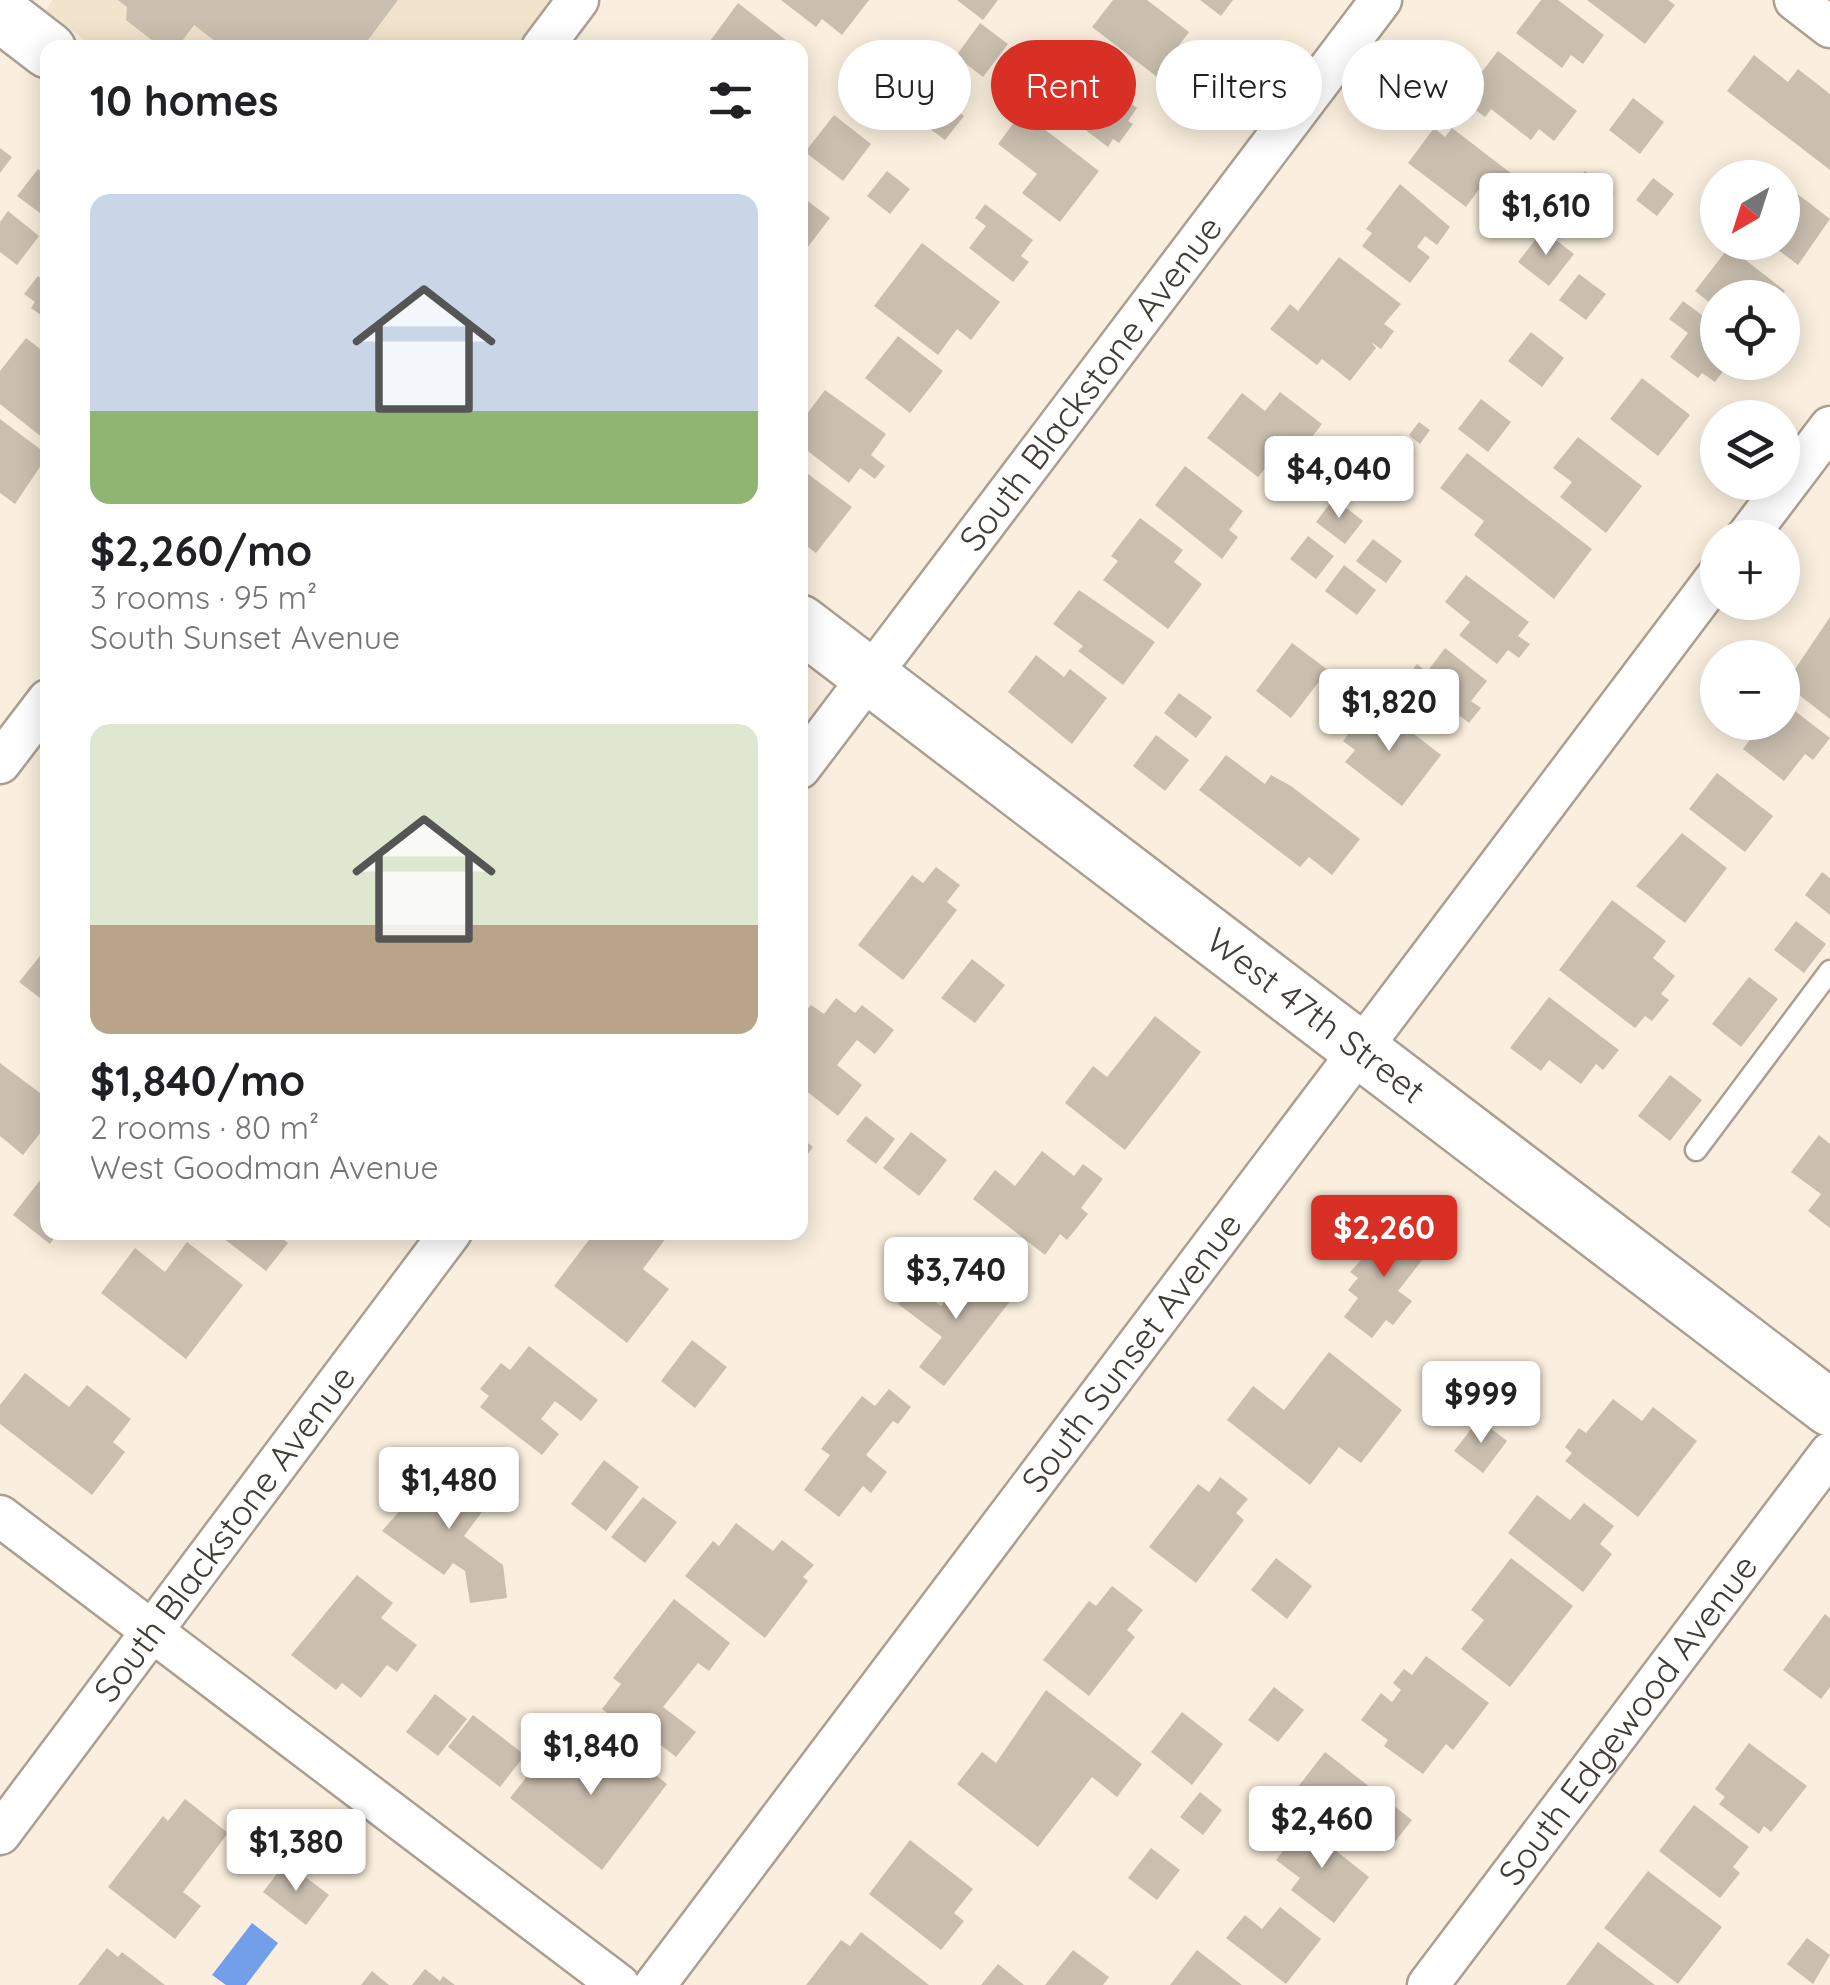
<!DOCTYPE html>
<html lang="en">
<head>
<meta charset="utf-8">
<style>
  body { margin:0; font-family:Quicksand,sans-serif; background:#f2f2f2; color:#202124; height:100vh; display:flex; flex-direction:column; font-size:38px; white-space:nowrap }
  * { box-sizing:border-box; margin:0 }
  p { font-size:32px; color:#757577 }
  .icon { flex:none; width:55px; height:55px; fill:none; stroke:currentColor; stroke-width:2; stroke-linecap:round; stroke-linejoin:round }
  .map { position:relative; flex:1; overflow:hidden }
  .drawer { position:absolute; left:40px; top:40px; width:768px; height:1200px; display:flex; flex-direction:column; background:#fff; border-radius:20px; box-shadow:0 5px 25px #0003 }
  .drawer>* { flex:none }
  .top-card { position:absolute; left:838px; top:40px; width:842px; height:90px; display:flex; gap:20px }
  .needle { width:65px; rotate:219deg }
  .fabs { position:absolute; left:1700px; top:160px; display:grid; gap:20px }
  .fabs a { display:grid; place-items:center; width:100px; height:100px; border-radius:50%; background:#fff; box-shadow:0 5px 25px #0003; font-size:50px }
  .price { position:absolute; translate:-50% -85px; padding:0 22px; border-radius:10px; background:#fff; color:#222; font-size:32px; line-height:65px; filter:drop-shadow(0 2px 5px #0008) }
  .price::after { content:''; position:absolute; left:50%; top:60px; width:30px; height:22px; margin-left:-15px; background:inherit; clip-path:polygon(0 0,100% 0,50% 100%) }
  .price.active { background:#d93025; color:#fff }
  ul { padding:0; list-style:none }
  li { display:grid; align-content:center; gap:20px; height:530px; padding:0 50px }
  li span { display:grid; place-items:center; height:310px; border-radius:20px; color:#555 }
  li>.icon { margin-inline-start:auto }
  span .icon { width:180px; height:180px; fill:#fffc; stroke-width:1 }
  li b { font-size:42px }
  h2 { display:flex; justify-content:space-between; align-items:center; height:120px; padding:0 50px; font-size:42px }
  .tag { padding:0 35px; border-radius:45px; background:#fff; box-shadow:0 5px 25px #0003; font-size:35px; line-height:90px }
  .tag.active { background:#d93025; color:#fff }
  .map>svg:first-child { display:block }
  .built { fill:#f2e3cc }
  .water { fill:#729eea }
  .building { fill:#cabfaf }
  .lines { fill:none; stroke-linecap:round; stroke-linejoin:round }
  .lane-casing { stroke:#aa9f90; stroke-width:25 }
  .street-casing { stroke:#aa9f90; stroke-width:45 }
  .secondary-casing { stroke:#aa9f90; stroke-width:60 }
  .lane { stroke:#fff; stroke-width:20 }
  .street { stroke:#fff; stroke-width:40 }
  .secondary { stroke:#fff; stroke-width:55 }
  .labels { text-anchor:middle; stroke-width:8; stroke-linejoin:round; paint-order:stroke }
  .street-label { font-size:35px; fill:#403c35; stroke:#faefde }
</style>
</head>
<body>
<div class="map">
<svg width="1830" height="1985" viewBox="0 0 1830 1985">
  <rect width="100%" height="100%" fill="#faefde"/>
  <!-- built -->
  <path class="built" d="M52,0H556L520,48L94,47L46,11Z"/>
  <!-- water -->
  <path class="water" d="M252,1923L278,1943L246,1985H226L212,1975Z"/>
  <!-- building -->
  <path class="building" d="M118,0H398L362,48H224L194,25L177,48H162L126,20L127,7Z
    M781,0H869L842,35L822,19L816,27Z
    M957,0H998L983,20Z
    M1113,0H1147L1189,32L1169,59L1179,65L1165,83L1092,27Z
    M1200,0H1233L1221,16Z
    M1541,0H1558L1604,35L1583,64L1571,55L1562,68L1516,33Z
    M1587,0H1668L1675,5L1645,44Z
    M738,3L796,48H705Z
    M980,23L1008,44L983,77L956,56Z
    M1498,51L1577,111L1554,141L1539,129L1531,140L1491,109L1485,117L1461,99Z
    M1754,55L1788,82L1798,69L1830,94V170L1727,91Z
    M1088,70L1137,108L1128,121L1133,124L1119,143L1113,139L1108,147L1050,103L1061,89L1069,95Z
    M890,71L915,90L898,112L874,93Z
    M928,89L964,116L945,140L909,113Z
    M1633,98L1664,122L1640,154L1609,130Z
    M1022,112L1099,171L1060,222L1022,193L1037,174L998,144Z
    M834,115L871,144L843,181L805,152Z
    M1434,128L1445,137L1452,128L1529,187L1513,208L1482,185L1466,207L1408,163Z
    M0,148L12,157L0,173Z
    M38,169L48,177V219L17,196Z
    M887,171L910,189L890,214L867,196Z
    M1585,171L1614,193L1594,218L1566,197Z
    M1653,178L1674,194L1657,216L1636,200Z
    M1782,182L1830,219L1798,265L1768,242H1782Z
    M1400,184L1450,227L1437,245L1425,236L1417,247L1430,257L1410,283L1362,246L1372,233L1366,229Z
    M800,195L830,218L807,248L800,243Z
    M985,204L1033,240L1021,256L1029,262L1013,282L969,248L986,226L975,218Z
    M8,211L39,236L17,265L0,252V222Z
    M1543,230L1574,254L1549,286L1518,262Z
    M922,243L1000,302L971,340L957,329L938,355L874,306Z
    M1729,247L1785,291L1780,298H1718V309L1695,291Z
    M1339,257L1401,304L1384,324L1394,331L1381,349L1371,342L1376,348L1350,381L1322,359L1317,365L1270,329L1290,304L1298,311Z
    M1579,274L1606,294L1586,320L1559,300Z
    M38,276L48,284V320L31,308L35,302L24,294Z
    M1683,301L1718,327V362H1730L1715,382L1702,373L1698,378L1670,357L1688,333L1669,319Z
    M1531,332L1564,358L1542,387L1508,361Z
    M898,336L943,371L910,413L865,378Z
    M26,338L48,355V433L43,438L0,404V371Z
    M1642,378L1690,415L1658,456L1610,419Z
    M825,390L886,434L871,455L885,466L875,479L860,468L849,483L800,445V423Z
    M1280,392L1322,424L1305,446L1322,459L1303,484L1273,459L1258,477L1207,438L1242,393L1265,411Z
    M1481,399L1511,422L1488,452L1458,429Z
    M0,419L48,455L15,504L0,493Z
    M1419,422L1430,430L1420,444L1409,435Z
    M1578,437L1642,486L1606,533L1560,497L1572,482L1553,468Z
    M1467,453L1592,549L1554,599L1474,535L1484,521L1440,488Z
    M1185,466L1243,511L1229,530L1238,537L1222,559L1155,505Z
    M800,468L852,507L816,553L800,541Z
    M1334,498L1363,521L1345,544L1316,522Z
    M1140,518L1183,550L1174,562L1202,584L1168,629L1103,580L1118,561L1111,556Z
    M1308,536L1334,556L1316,579L1290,559Z
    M1373,539L1402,561L1386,583L1356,561Z
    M1344,565L1376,590L1357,615L1325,591Z
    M1466,575L1529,622L1518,636L1530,644L1519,658L1508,650L1497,664L1459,635L1470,622L1445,602Z
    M1079,590L1155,642L1123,685L1078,651L1083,646L1053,624Z
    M1830,617V719L1785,684Z
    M1292,643L1328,670L1291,718L1256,691Z
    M1445,648L1487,681L1471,701L1481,708L1469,723L1460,716L1446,734L1394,694L1417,664L1427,672Z
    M1036,655L1064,677L1070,669L1107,698L1072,744L1008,692Z
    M1179,693L1212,717L1196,738L1164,713Z
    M1782,701L1830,738L1813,760L1805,754L1784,781L1743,749L1763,722H1782Z
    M1373,702L1441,755L1402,806L1345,762L1355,750L1343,741Z
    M1156,735L1189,760L1165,791L1133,766Z
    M1226,755L1265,784L1271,775L1291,786L1360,839L1332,875L1309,857L1300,867L1199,790Z
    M1717,773L1773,816L1745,852L1689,809Z
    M1682,833L1727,868L1685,923L1636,886Z
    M936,867L960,885L947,902L957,910L903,980L858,945L912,875L923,883Z
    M1822,872L1830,878V915L1805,895Z
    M1612,900L1666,941L1653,958L1675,976L1661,994L1669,1000L1652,1021L1645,1016L1635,1028L1559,970Z
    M1796,921L1826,944L1804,973L1774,950Z
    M48,946V1004L19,982Z
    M972,959L1005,985L975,1023L941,998Z
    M1749,977L1778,999L1741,1047L1712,1024Z
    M1549,997L1619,1050L1603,1070L1596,1064L1581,1084L1549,1060L1541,1071L1510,1048Z
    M836,998L855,1013L862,1005L894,1030L875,1054L857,1040L837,1065L862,1085L838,1116L800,1086V1018L811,1005L824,1014Z
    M1155,1016L1201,1052L1125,1150L1065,1103L1093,1066L1107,1077Z
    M0,1063L48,1099L40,1115L48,1123L23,1155L0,1136Z
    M1670,1075L1702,1100L1670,1141L1638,1116Z
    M866,1116L895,1139L876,1164L846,1141Z
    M911,1132L947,1160L919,1196L883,1168Z
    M1819,1135L1830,1144V1228L1808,1211L1821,1194L1791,1172Z
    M800,1137L813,1147L800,1164Z
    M1042,1151L1074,1176L1083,1164L1103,1179L1081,1208L1088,1214L1067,1240L1060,1234L1045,1255L973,1199L995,1170L1015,1186Z
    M41,1179L48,1184V1232H58L50,1244L13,1215Z
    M1395,1223L1430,1250L1398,1291L1412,1301L1393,1325L1386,1320L1372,1338L1344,1317L1358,1298L1348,1290L1358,1278L1350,1272Z
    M215,1232H274L288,1243L266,1271Z
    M595,1232H659L666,1238L643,1269L669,1289L627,1343L554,1286Z
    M187,1242L243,1285L186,1359L101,1293L135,1248L165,1272Z
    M970,1269L1011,1300L944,1386L919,1367L942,1337L898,1304L913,1285L941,1306Z
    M692,1340L727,1367L695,1408L661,1381Z
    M529,1346L598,1400L581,1421L555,1401L541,1419L559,1434L542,1455L480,1407L489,1396L480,1389L501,1363L510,1370Z
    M1329,1352L1402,1410L1361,1463L1339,1447L1310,1485L1227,1420L1253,1386L1284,1410Z
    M25,1373L69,1407L87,1385L131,1419L113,1442L125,1452L92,1495L0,1424V1405Z
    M889,1389L911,1407L898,1424L893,1421L866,1455L887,1472L871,1493L863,1486L839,1517L804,1490L830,1455L821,1449L862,1396L875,1406Z
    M1613,1399L1642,1421L1653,1407L1697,1441L1638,1517L1565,1461L1572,1453L1565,1447L1579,1428L1586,1433Z
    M1479,1419L1507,1441L1483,1473L1454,1451Z
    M604,1460L639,1487L606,1531L571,1504Z
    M442,1462L487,1496L488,1504L464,1536L503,1565L507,1598L470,1603L465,1571L453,1563L444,1575L382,1531Z
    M1220,1477L1248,1499L1236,1513L1244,1520L1196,1583L1149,1547L1198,1484L1209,1492Z
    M1537,1495L1570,1520L1584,1503L1614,1526L1600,1544L1612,1554L1583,1592L1508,1533Z
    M643,1497L677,1522L645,1563L611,1537Z
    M736,1523L773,1551L782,1540L814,1565L803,1577L808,1581L765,1638L685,1576L713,1541L719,1546Z
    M1276,1558L1312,1586L1287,1619L1251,1590Z
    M1511,1558L1573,1606L1510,1687L1461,1649L1484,1620L1471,1610Z
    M357,1575L393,1603L381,1618L417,1645L397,1672L387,1665L361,1698L342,1683L336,1690L291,1655Z
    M1112,1586L1143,1610L1127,1630L1135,1637L1089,1696L1043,1660L1089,1601L1096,1606Z
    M674,1599L730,1643L709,1671L698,1663L663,1707L696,1732L676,1757L643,1731L639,1737L602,1709L621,1684L613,1678Z
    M1825,1614L1830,1618V1687L1821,1699L1783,1670Z
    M1426,1656L1489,1703L1453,1750L1446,1744L1423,1774L1384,1746L1388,1740L1361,1720L1381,1693L1392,1702L1401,1690L1393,1683L1404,1669L1412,1675Z
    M1274,1687L1304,1710L1278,1742L1248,1720Z
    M1046,1690L1142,1764L1117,1797L1092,1777L1038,1847L957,1784L982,1752L996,1763Z
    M435,1694L467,1719L438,1756L406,1732Z
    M1182,1712L1223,1744L1192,1785L1151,1752Z
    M473,1715L525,1755L500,1787L448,1747Z
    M598,1730L667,1784L602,1870L510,1798L543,1756L565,1773Z
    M1749,1743L1807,1786L1771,1832L1764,1826L1759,1834L1719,1804L1725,1797L1715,1789Z
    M1325,1752L1412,1820L1390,1848L1374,1835L1365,1846L1294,1792Z
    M1200,1792L1222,1810L1203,1835L1180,1817Z
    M185,1799L228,1833L183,1892L201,1906L175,1939L108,1887L163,1816L168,1821Z
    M1694,1805L1749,1847L1733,1867L1740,1873L1720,1898L1659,1851Z
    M1307,1819L1340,1844L1335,1850L1369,1877L1334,1923L1291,1890L1300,1878L1276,1860Z
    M910,1840L973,1889L954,1913L964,1921L941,1950L869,1894Z
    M1151,1848L1180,1870L1157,1900L1128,1878Z
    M286,1862L329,1895L306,1925L263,1892Z
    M1648,1871L1722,1927L1678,1984L1604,1928Z
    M1280,1907L1321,1939L1286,1984L1226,1938L1245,1915L1262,1929Z
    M861,1932L929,1985H806L841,1940L850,1946Z
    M1807,1938L1830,1955L1813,1984L1787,1964Z
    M1598,1942L1655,1985H1566Z
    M107,1948L118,1957L122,1952L165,1985H78Z
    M1073,1950L1109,1977L1103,1985H1045Z
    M1197,1950L1242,1985H1170Z
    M998,1964L1024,1985H981Z
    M425,1969L440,1981L443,1976L455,1985H412Z
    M372,1971L389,1985H361Z"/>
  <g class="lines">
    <defs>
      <path id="lane" d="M1696,1150L1830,971"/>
      <g id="street">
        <path d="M1795,0L1830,27"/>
        <path d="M542,48L578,0"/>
        <path d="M1746,538L1830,427"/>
        <path d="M0,763L48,700"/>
        <path id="s1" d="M800,768L1381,0"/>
        <path d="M0,1516L619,1985"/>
        <path id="s2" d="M0,1834L451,1232"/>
        <path id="s3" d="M655,1985L1718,575"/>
        <path id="s4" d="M1428,1985L1830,1453"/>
      </g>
      <g id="secondary">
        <path d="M0,13L48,50"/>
        <path id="s5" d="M800,623L1830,1408"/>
      </g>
    </defs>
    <!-- lane casing -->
    <use href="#lane" class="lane-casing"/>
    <!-- street casing -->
    <use href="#street" class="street-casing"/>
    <!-- secondary casing -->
    <use href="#secondary" class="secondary-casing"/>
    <!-- lane -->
    <use href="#lane" class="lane"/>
    <!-- street -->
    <use href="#street" class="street"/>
    <!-- secondary -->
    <use href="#secondary" class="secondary"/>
  </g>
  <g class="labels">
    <!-- street labels -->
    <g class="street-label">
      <text dy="12" stroke="none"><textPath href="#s1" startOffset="482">South Blackstone Avenue</textPath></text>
      <text dy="12" stroke="none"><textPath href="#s5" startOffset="648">West 47th Street</textPath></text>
      <text dy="12" stroke="none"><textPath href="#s3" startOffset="792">South Sunset Avenue</textPath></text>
      <text dy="12" stroke="none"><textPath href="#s2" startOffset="375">South Blackstone Avenue</textPath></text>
      <text dy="12" stroke="none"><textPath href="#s4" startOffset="332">South Edgewood Avenue</textPath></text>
    </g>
  </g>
</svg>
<div class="fabs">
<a><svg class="needle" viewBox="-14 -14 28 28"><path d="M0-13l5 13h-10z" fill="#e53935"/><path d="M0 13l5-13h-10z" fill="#757577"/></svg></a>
<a><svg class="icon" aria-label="locate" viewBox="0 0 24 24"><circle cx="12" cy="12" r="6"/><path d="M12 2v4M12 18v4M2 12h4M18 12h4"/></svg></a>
<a><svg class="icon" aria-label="layers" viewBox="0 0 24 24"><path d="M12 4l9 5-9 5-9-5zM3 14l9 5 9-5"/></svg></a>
<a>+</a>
<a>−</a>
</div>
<b class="price" style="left:1546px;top:258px">$1,610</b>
<b class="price" style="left:1339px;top:521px">$4,040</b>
<b class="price" style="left:1389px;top:754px">$1,820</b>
<b class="price active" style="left:1384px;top:1280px">$2,260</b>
<b class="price" style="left:956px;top:1322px">$3,740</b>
<b class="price" style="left:1481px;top:1446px">$999</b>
<b class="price" style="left:449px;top:1532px">$1,480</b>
<b class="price" style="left:591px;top:1798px">$1,840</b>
<b class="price" style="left:1322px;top:1871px">$2,460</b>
<b class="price" style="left:296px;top:1894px">$1,380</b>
<div class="top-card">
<a class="tag">Buy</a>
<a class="tag active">Rent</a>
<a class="tag">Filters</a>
<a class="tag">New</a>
</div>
<section class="drawer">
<h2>10 homes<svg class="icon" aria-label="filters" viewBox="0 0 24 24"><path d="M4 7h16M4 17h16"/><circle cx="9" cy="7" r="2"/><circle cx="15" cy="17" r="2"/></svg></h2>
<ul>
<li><span style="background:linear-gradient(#c9d6e8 70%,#8fb573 0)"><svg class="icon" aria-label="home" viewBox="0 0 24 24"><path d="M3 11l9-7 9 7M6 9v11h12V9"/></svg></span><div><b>$2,260/mo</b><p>3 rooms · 95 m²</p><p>South Sunset Avenue</p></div></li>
<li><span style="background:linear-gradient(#dfe7d0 65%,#b9a48a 0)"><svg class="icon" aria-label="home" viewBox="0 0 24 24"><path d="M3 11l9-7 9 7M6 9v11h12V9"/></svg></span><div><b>$1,840/mo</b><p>2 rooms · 80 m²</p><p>West Goodman Avenue</p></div></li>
</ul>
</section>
</div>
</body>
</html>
